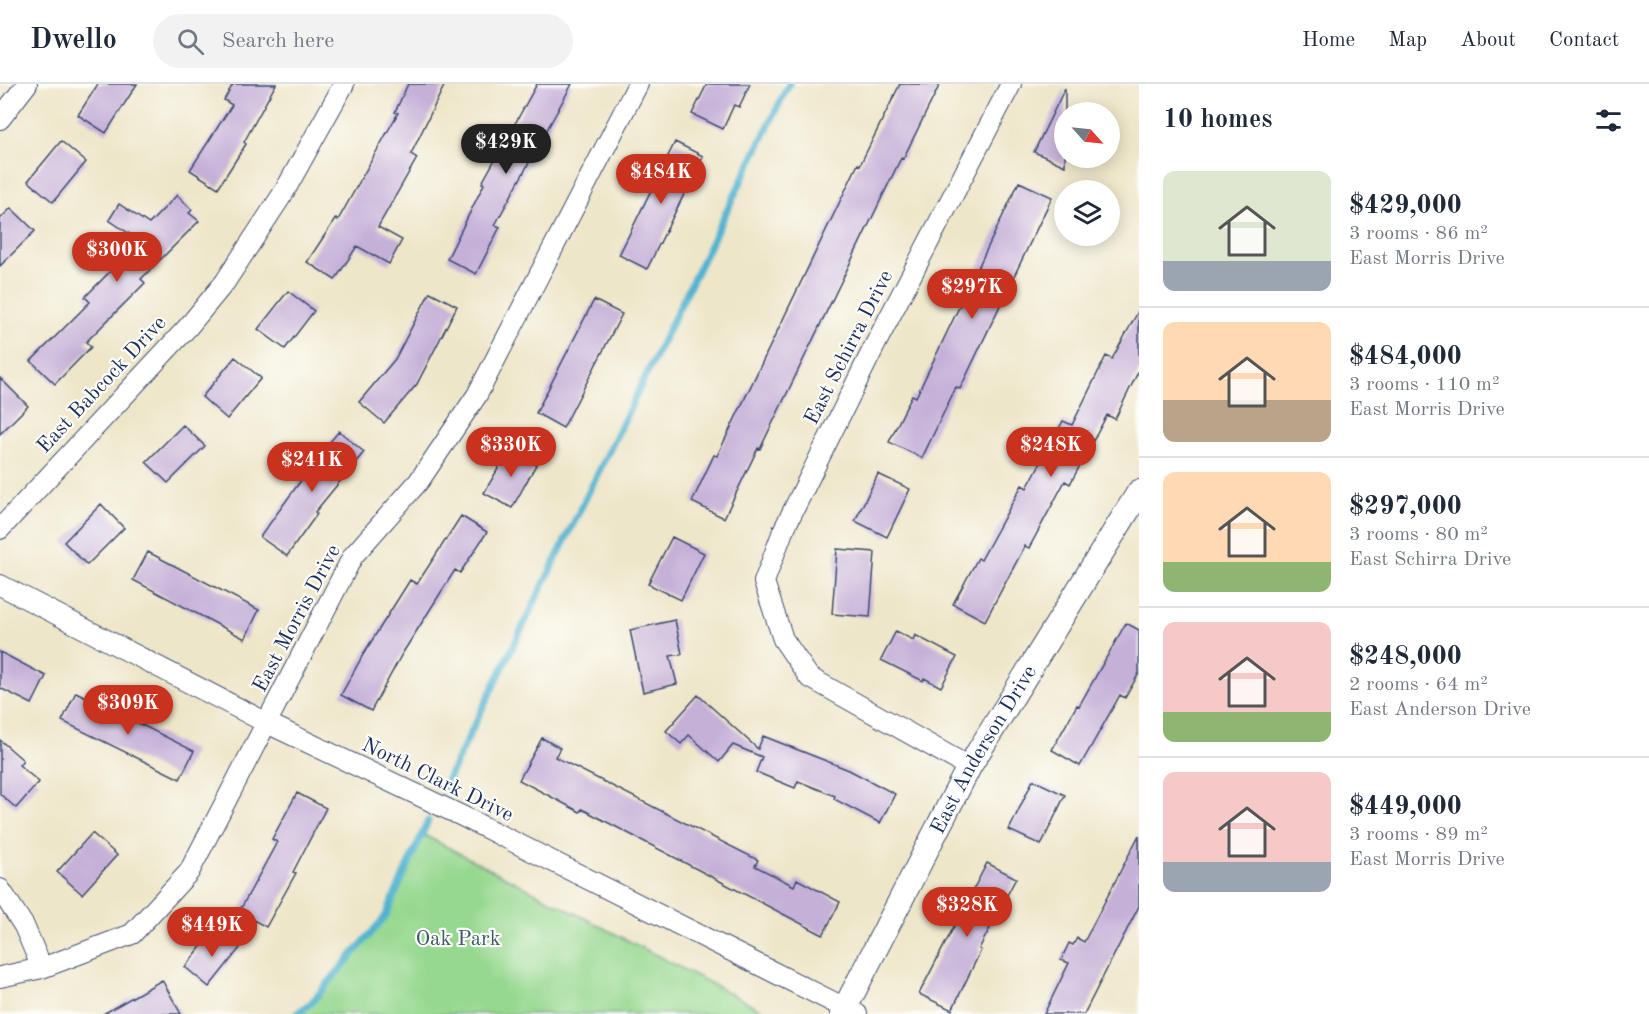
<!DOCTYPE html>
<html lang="en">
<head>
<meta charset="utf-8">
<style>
  body { margin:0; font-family:"Old Standard TT",serif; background:#f2f2f3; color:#1f2937; height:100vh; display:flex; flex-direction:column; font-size:22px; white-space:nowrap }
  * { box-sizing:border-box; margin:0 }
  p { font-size:20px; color:#747a83 }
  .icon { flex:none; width:33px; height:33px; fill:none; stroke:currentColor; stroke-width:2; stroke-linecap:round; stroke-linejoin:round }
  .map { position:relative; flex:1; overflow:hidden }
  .drawer { display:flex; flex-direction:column; background:#fff; width:510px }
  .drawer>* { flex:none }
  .needle { width:39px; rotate:117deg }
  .buttons { position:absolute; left:1054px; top:18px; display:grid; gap:12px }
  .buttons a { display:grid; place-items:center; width:66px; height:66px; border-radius:50%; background:#fff; box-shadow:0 3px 15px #0003; font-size:30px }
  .price { position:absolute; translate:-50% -51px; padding:0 14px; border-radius:21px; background:#c8321e; color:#fff; font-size:20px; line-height:39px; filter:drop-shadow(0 2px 3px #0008) }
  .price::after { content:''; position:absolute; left:50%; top:36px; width:18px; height:14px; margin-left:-9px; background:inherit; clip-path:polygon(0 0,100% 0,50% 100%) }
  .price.current { background:#222; color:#fff }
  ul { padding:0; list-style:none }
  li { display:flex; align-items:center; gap:18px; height:150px; padding:0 24px }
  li+li { border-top:2px solid #e0e1e3 }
  li span { display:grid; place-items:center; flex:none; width:168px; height:120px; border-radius:12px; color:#555 }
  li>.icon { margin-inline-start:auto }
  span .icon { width:72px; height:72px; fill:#fffc; stroke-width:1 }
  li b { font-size:26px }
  h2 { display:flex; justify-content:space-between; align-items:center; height:72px; padding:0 24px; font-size:26px }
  header { display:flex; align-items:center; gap:36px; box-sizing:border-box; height:84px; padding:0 30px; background:#fff; border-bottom:2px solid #e0e1e3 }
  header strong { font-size:28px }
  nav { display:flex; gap:33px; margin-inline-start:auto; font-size:21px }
  .search { width:420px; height:54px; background:#f2f2f3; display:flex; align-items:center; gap:15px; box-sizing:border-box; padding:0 21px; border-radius:33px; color:#747a83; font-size:22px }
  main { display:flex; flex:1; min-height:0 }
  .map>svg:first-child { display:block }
  .green { fill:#96d88f; stroke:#588476; stroke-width:1.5 }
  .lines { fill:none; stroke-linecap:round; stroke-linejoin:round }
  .stream { stroke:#51b3d0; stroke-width:7 }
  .building { fill:#c5b0d8 }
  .minor-casing { stroke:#3b4a6e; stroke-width:22 }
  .tertiary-casing { stroke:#3b4a6e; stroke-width:26 }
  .minor { stroke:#fff; stroke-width:20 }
  .tertiary { stroke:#fff; stroke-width:24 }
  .labels { text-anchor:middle; stroke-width:4.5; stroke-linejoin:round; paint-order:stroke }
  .street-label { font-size:21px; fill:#1b2f5e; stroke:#fdfcf7 }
  .park-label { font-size:21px; fill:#3a596a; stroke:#fdfcf7 }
</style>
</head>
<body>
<header>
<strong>Dwello</strong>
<div class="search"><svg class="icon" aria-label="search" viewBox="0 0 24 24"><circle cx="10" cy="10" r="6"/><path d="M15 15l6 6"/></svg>Search here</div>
<nav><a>Home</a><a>Map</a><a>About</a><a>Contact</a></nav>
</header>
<main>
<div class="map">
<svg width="1139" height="930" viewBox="0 0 1139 930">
  <rect width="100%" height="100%" fill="#fdfcf7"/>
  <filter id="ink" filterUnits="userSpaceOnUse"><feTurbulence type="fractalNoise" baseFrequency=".0167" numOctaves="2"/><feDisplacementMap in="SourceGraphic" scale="12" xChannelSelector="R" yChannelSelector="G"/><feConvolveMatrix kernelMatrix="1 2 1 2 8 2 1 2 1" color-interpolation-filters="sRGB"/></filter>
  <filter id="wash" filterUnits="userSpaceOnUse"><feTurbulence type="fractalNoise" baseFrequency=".008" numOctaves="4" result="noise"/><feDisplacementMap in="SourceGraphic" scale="24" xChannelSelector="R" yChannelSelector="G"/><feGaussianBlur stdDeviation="1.35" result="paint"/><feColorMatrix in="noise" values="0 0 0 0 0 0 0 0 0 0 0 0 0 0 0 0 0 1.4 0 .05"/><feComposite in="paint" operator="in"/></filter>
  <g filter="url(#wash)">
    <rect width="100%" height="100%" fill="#eee6c9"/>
    <!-- green -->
    <path class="green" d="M422,750L770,930H296L311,919L385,833Z"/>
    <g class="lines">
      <!-- stream -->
      <path class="stream" d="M443,705L789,0
        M296,930L311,919L385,833L428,737"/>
    </g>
    <g id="blocks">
      <!-- building -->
      <path class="building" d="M98,0H137L106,49L78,31Z
        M233,0H276L244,58L246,60L218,104L190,86L232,21L224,16Z
        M408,0H445L411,70L417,74L378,143L402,156L389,180L357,162L335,196L307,178L336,134L338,136L398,29L395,28Z
        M537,0H572L495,141L500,143L476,190L447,175L484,100L482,99Z
        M707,0H750L739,23L734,21L723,45L692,30Z
        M900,0H940L903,75L901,74L760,365L758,364L724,434L692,418L714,371L717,372L858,80L860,81Z
        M1065,4V82L1034,68Z
        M61,57L86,78L53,118L28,97Z
        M675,58L703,72L647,185L619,171Z
        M1019,98L1052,113L960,305L956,303L922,374L889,358L912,311L916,313Z
        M177,111L192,126L189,129L199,137L141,195L145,199L86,258L91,263L55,300L31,277L90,218L85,213L140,157L109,136L119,120L149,140Z
        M11,124L35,147L0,182V135Z
        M288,207L314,227L285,265L258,245Z
        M430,208L457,222L417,300L384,339L359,318L395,275Z
        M594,216L622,230L563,344L536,329Z
        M1139,226V286L1115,335L1107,331L1070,400L1065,397L1029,464L1025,462L985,537L953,520L978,474L981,476L1022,401L1027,404L1063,337L1072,341L1106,272L1112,275Z
        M235,273L261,294L227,335L202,313Z
        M0,294L28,322L0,350Z
        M183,341L205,362L168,399L146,378Z
        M339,347L364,368L315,428L317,430L287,472L260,453L307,388L306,387Z
        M510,364L537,379L512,424L484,409Z
        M878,390L910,405L887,453L855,437Z
        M101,420L124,444L87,481L64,458Z
        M461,432L487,448L460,489L455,486L402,570L371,627L341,611L364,569L410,496L417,500Z
        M672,453L704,469L681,516L648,500Z
        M837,465L875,468L870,533L832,530Z
        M148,468L259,526L245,555L133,496Z
        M675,536L682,570L670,572L677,600L643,608L630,546Z
        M1126,539L1139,546V589L1125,614L1120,611L1080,682L1052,666L1077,621L1079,622Z
        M896,547L913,556L915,551L957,573L941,603L924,594L923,597L881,576Z
        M0,568L46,592L32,620L0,604Z
        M76,608L194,667L180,695L62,637Z
        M698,611L758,665L763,652L849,686L895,710L880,739L834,715L835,712L798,697L795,704L756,688L762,673L733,661L719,678L689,651L681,660L666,647Z
        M542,654L560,664L555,673L758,776L755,782L794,802L797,795L840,818L823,851L582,725L580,728L519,696Z
        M0,656L23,676L19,681L39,698L16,724L0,710Z
        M1033,696L1065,711L1041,761L1009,746Z
        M297,709L326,724L293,788L296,789L266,843L239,828L277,758L272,755Z
        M92,749L117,771L82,810L57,788Z
        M1139,751V822L1084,930H1044L1069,879L1061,876L1069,859L1073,861L1077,854L1084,858Z
        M987,779L1016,794L979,865L981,866L952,926L919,910Z
        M215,845L240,864L209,903L185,883Z
        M162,896L181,930H103Z"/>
    </g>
  </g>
  <g filter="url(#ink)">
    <use href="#blocks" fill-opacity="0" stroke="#3b4a6e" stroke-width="1.5"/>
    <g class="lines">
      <defs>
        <path id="minor" d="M0,35L27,0
          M0,445L188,243L225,198L284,108L344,0
          M0,501L267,639L462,732L857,930
          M969,683L809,593L783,555L764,498L783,447L875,261L1011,0
          M0,805L24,842L42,884
          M0,893L42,884L132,850L189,788L353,472L419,397L477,311L638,0"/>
        <g id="tertiary">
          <path id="s1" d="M842,930L969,683L1139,408"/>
        </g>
      </defs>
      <!-- minor casing -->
      <use href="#minor" class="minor-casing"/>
      <!-- tertiary casing -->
      <use href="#tertiary" class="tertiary-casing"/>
      <!-- minor -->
      <use href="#minor" class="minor"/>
      <!-- tertiary -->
      <use href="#tertiary" class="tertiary"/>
    </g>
  </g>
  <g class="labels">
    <!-- street labels -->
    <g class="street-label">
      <text transform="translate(848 263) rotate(-63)" y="7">East Schirra Drive</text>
      <text transform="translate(101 300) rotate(-47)" y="7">East Babcock Drive</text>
      <text transform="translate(296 534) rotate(-62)" y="7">East Morris Drive</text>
      <text dy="7" stroke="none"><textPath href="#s1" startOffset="300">East Anderson Drive</textPath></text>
      <text transform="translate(438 695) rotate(26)" y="7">North Clark Drive</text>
    </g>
    <!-- park labels -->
    <g class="park-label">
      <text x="458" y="861">Oak Park</text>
    </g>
  </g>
</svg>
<div class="buttons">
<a><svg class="needle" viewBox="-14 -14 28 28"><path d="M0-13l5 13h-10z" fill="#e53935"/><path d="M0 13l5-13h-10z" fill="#747a83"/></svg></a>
<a><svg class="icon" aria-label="layers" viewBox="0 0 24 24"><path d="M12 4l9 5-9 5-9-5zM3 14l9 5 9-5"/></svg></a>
</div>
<b class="price current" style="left:506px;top:91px">$429K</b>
<b class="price" style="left:661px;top:121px">$484K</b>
<b class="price" style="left:117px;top:199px">$300K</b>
<b class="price" style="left:972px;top:236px">$297K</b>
<b class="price" style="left:511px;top:394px">$330K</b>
<b class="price" style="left:1051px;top:394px">$248K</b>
<b class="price" style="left:312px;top:409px">$241K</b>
<b class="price" style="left:128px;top:652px">$309K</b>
<b class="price" style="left:967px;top:854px">$328K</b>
<b class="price" style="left:212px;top:874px">$449K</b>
</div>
<section class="drawer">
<h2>10 homes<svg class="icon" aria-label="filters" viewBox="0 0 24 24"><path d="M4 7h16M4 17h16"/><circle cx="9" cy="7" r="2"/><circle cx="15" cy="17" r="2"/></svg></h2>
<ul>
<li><span style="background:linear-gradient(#dfe7d0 75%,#9aa5b1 0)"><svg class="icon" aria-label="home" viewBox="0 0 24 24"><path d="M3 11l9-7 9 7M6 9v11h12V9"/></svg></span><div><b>$429,000</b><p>3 rooms · 86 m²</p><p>East Morris Drive</p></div></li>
<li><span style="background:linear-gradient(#ffd9b3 65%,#b9a48a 0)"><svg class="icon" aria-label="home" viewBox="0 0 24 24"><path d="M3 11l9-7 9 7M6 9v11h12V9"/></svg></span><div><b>$484,000</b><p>3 rooms · 110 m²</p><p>East Morris Drive</p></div></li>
<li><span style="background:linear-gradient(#ffd9b3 75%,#8fb573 0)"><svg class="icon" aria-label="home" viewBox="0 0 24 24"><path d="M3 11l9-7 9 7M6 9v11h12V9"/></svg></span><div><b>$297,000</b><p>3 rooms · 80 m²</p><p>East Schirra Drive</p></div></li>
<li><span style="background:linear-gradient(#f6c9c9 75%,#8fb573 0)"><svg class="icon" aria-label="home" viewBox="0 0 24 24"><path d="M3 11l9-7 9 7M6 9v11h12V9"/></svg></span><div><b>$248,000</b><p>2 rooms · 64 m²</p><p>East Anderson Drive</p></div></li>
<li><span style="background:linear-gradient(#f6c9c9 75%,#9aa5b1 0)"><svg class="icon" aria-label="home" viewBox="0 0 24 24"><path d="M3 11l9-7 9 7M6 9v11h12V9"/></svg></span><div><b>$449,000</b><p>3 rooms · 89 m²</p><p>East Morris Drive</p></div></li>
</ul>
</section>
</main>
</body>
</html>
